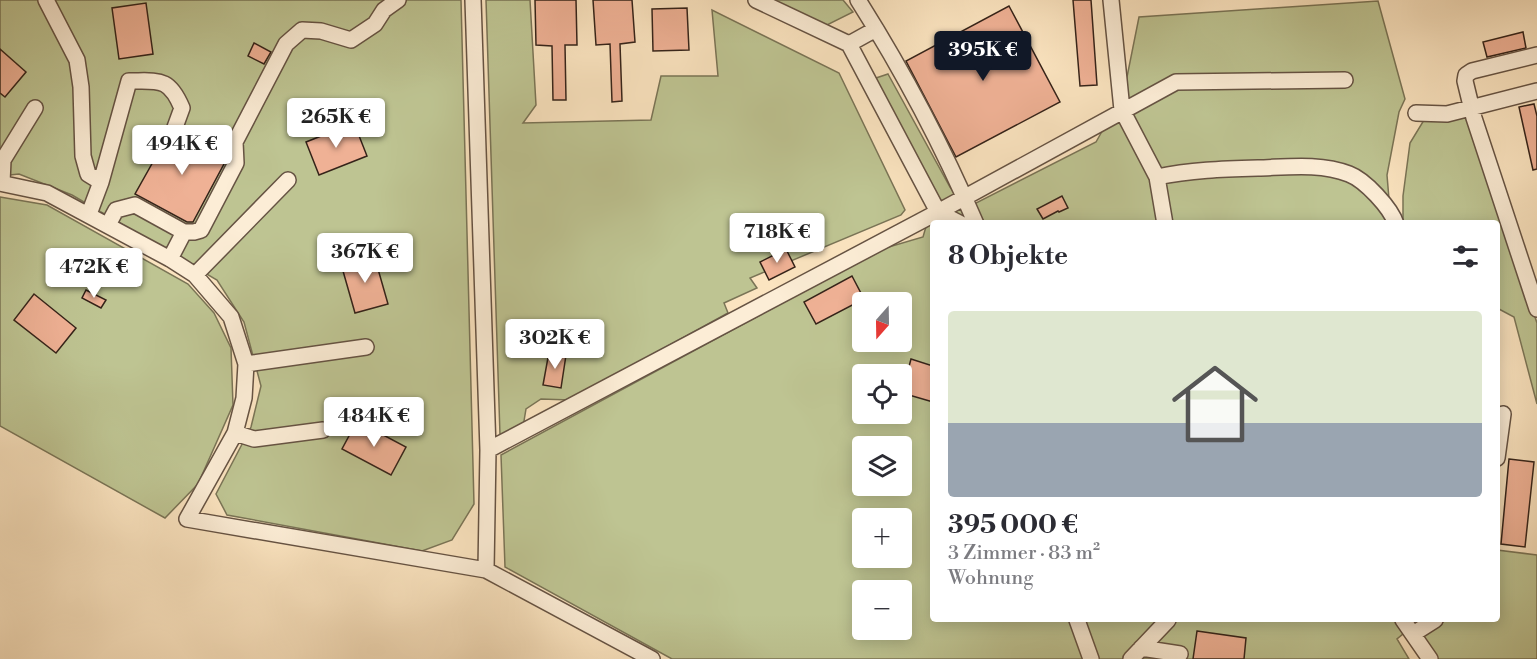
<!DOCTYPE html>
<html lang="de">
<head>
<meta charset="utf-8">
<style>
  body { margin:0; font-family:"Libre Bodoni",serif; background:#f2f2f3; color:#2b2b33; height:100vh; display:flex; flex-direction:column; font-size:22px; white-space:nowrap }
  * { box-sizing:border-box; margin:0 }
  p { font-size:20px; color:#7c7c81 }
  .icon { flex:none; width:33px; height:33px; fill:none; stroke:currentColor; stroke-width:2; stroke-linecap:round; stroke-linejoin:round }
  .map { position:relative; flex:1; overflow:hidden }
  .side { position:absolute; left:930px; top:220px; width:570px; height:402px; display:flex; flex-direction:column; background:#fff; border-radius:6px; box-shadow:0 3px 15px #0003 }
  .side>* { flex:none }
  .needle { width:39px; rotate:200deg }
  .fabs { position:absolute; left:852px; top:292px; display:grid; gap:12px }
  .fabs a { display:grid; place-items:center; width:60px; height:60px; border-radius:6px; background:#fff; box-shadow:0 3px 15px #0003; font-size:30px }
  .price { position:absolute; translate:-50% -51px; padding:0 14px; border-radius:6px; background:#fff; color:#222; font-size:20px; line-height:39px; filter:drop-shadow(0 2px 3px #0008) }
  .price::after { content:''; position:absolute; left:50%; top:36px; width:18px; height:14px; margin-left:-9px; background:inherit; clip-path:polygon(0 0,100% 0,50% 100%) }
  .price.active { background:#111827; color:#fff }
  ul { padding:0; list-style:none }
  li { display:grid; align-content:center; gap:12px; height:318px; padding:0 18px }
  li+li { border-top:2px solid #e1e1e2 }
  li span { display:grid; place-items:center; height:186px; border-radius:6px; color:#555 }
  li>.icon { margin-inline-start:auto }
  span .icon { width:108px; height:108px; fill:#fffc; stroke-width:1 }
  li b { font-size:26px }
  h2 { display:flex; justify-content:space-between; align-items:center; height:72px; padding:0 18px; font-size:26px }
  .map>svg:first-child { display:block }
  .green { fill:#bec492; stroke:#7a7456; stroke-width:1.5; fill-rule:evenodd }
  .building { fill:#efb195; stroke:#352319; stroke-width:1.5 }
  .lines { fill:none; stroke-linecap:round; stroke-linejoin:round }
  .minor-casing { stroke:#665343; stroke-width:18 }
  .minor { stroke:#fcedd6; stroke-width:15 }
</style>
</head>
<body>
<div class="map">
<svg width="1537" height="659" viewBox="0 0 1537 659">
  <rect width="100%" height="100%" fill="#fbe4c0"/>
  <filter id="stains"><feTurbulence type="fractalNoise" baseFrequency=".00333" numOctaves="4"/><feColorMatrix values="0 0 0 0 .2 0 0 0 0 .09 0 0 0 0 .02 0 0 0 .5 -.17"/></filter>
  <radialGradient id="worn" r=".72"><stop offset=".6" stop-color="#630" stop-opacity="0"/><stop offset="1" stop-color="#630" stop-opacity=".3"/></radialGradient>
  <!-- green -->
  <path class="green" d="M0,0H461L474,504L452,540L422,551L227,515L216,494L251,427L261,386L244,322L217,280L72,195L19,174L0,176Z
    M486,0H530L536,105L523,123L651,120L661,76H718L712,10L839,73L905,210L901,215L750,278L757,288L724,303L728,313L570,400L541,399L526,409L523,427L500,435Z
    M770,0H843L853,12L825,26Z
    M1378,1L1405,99L1399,112L1387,175L1391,223L985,224L974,204L1096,142L1124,92L1139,17Z
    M888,74L950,187L977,223L933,224V620H1420L1397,639L1409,659H672L505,567L501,455L882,249L923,237L933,203L876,78ZM862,303H902V342H862ZM862,375H902V414H862ZM862,447H902V486H862ZM862,519H902V558H862ZM862,591H902V630H862Z
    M1469,118L1537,323V404L1514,317L1497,308V224H1403V196L1410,143L1424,120Z
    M0,197L47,205L188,284L214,313L231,348L233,405L198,484L165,518L0,426Z
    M1497,550L1537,555V659H1437L1422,637L1446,620H1497Z"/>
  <!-- building -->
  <path class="building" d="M535,0H576L577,45H565L566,100H553L552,46L536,45Z
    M593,0H632L635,42L620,44L622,101L612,102L610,44L596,45Z
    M1073,0H1091L1097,85L1080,86Z
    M146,3L153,54L119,59L112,8Z
    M1009,6L1060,102L956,157L906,61Z
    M687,8L689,50L653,51L652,9Z
    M1523,32L1526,48L1487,57L1483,42Z
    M254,43L271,52L264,64L248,56Z
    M0,49L26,72L5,97L0,93Z
    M1534,104L1537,116V169L1533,170L1519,107Z
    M354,123L367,156L319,175L306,142Z
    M184,132L226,155L223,161L225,162L193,222H187L135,194L167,137L176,139Z
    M1062,196L1068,208L1059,212L1058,211L1043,219L1037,209Z
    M786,249L795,267L769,280L760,262Z
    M374,255L388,304L355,313L341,264Z
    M852,276L864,299L816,324L804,302Z
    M86,290L106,300L101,308L82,298Z
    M34,294L76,328L56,353L14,320Z
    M549,352L566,355L561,388L543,385Z
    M911,359L933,366V402L902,393Z
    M357,421L406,447L391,475L342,449Z
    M1509,459L1534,462L1525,547L1501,544Z
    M1197,631L1246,638L1244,659H1193Z"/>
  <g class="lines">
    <defs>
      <path id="minor" d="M46,0L77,60L81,87L83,156L88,174L101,182
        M473,0L488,450L486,570
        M756,0L849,44L938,212L942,224
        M858,0C903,71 943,147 976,224
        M1111,0L1122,110L1157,177L1165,224
        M849,44L876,29
        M1537,55L1472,71L1466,75L1465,81L1474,118L1537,309
        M1416,113L1447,114L1537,91
        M1157,177C1190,170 1223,169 1258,168C1288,167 1321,163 1349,174C1365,180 1391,208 1396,224
        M0,183L47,193L170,259L195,275L231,317L246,364L244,398L235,433L187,519L486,570L652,659
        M2,183L3,160L35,108
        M938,212L961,224
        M89,214L101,182L129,81C159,81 169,77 182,108L174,130
        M108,225L116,210L135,205L184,232L170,259
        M184,232H194L201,230L236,163L235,142L286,44L302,30L321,31L351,40L375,24L384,10L398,0
        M195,275L288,180
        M246,364L366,347
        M235,433L254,439L323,430
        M488,450L938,212L1176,82L1345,80
        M1497,458L1503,414
        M1077,620L1091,659
        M1403,620L1430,659
        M1413,634L1435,620
        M1141,648L1180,654
        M1131,659L1168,620"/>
    </defs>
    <!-- minor casing -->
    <use href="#minor" class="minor-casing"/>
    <!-- minor -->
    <use href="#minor" class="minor"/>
  </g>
  <rect width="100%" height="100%" filter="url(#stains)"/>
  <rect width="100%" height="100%" fill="url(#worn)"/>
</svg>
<div class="fabs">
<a><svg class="needle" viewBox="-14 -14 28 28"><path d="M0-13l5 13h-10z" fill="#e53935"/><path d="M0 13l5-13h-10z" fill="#7c7c81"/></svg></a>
<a><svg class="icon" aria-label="locate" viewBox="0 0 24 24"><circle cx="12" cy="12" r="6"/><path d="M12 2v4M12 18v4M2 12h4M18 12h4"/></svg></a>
<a><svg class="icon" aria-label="layers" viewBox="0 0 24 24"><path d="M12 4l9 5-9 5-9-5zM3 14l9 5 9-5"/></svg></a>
<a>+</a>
<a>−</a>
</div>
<b class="price active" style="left:983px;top:82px">395K €</b>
<b class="price" style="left:336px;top:149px">265K €</b>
<b class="price" style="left:182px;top:176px">494K €</b>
<b class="price" style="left:777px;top:264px">718K €</b>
<b class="price" style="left:365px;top:284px">367K €</b>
<b class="price" style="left:94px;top:299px">472K €</b>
<b class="price" style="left:555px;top:370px">302K €</b>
<b class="price" style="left:374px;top:448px">484K €</b>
<section class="side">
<h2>8 Objekte<svg class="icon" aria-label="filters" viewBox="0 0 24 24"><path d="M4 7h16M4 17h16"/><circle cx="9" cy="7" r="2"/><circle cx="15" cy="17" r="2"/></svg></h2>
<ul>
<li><span style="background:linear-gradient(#dfe7d0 60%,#9aa5b1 0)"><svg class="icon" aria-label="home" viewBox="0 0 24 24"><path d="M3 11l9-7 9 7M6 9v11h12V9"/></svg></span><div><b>395 000 €</b><p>3 Zimmer · 83 m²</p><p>Wohnung</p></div></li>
</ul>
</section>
</div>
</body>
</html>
